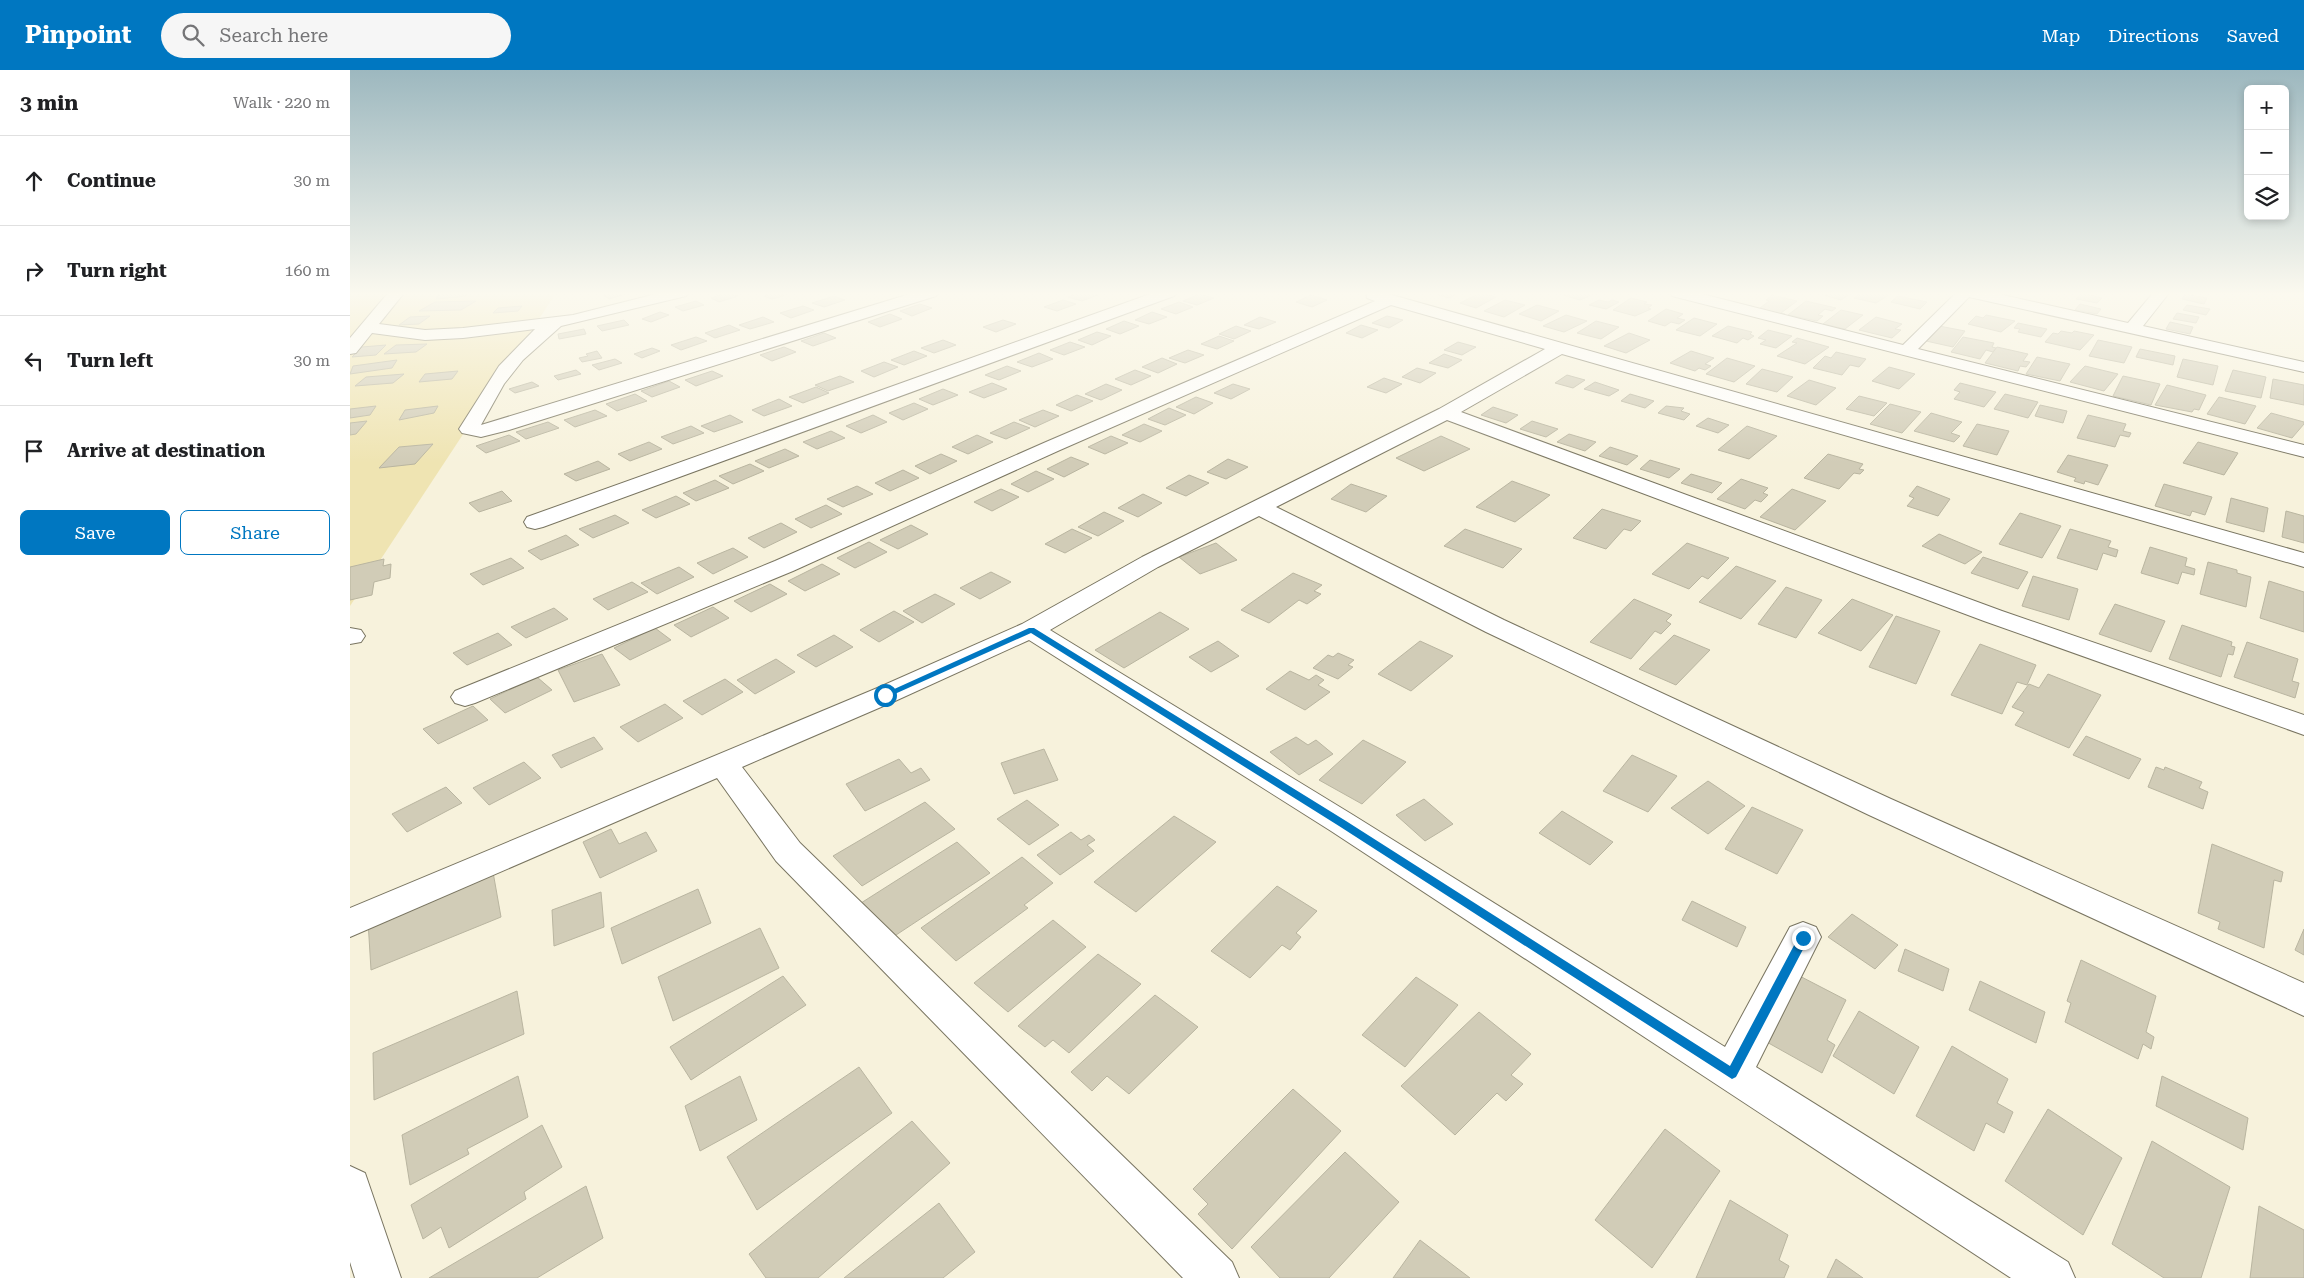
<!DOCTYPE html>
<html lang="en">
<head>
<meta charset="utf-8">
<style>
  body { margin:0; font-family:"Roboto Serif",serif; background:#f6f6f6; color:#202124 }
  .controls { position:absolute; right:15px; top:15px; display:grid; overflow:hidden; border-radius:8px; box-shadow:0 2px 8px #0003 }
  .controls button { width:45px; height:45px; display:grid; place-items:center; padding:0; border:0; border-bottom:1px solid #e0e0e0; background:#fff; color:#202124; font:25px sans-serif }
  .stop { position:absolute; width:15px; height:15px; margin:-11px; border:4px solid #0077c1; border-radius:50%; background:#fff }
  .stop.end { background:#0077c1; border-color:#fff; box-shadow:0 1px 5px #0008 }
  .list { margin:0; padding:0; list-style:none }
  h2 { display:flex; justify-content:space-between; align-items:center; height:65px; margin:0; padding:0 20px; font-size:21px }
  h2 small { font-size:16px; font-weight:400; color:#757577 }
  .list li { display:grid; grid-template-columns:32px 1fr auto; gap:15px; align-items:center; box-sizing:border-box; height:90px; padding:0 20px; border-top:1px solid #e0e0e0 }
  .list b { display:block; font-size:19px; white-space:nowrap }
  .list em { font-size:16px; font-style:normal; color:#757577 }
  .actions { display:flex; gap:10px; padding:15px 20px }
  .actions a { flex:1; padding:11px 0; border:1px solid #0077c1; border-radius:8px; text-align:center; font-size:18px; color:#0077c1 }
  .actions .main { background:#0077c1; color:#fff }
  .icon { flex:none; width:28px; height:28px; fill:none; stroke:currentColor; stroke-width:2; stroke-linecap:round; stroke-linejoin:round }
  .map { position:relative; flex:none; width:1954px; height:1208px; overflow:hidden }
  header { display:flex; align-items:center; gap:30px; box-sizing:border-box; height:70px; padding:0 25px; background:#0077c1; color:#fff }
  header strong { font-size:24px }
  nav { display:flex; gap:28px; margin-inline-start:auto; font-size:18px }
  .search { width:350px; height:45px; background:#f6f6f6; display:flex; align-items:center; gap:12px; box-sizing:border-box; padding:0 18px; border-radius:28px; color:#757577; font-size:19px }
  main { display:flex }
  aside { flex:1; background:#fff }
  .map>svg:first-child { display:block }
  .green { fill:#efe4b2 }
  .building { fill:#d1ccb7; stroke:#b9b5a0 }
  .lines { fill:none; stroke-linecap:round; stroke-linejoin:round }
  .street-casing { stroke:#797561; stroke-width:2 }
  .street { fill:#fff; fill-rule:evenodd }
  .route { fill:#0077c1 }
</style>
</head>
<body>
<header>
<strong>Pinpoint</strong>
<div class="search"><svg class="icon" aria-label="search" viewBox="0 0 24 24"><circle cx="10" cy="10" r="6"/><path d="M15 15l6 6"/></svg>Search here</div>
<nav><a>Map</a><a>Directions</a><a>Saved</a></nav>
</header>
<main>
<aside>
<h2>3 min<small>Walk · 220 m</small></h2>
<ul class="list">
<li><svg class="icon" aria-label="ahead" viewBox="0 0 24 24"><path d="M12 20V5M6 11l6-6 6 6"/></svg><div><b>Continue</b></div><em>30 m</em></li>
<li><svg class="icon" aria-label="right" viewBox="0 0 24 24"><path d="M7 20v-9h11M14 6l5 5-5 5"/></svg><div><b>Turn right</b></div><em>160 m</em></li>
<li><svg class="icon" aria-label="left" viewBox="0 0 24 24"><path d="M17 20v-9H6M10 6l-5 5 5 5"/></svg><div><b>Turn left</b></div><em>30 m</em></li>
<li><svg class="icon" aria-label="arrive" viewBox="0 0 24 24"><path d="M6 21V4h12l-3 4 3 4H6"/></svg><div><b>Arrive at destination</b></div></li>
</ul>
<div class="actions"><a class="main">Save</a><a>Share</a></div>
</aside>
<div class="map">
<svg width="1954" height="1208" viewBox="0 0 1954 1208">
  <rect width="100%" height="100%" fill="#f7f2dc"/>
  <path class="green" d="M0,223H206L0,536Z"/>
  <path class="building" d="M90,223H118L116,226L86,229Z
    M256,223H279L259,229L252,224Z
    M376,223L388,226L369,232L361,228Z
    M421,223H438L439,224L422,229L414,226Z
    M728,223H747L750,224L732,231L718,227Z
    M1083,223H1109L1099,228Z
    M1130,223L1146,227L1126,238L1110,233Z
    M1207,223H1246L1230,230Z
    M1467,223H1501L1491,230Z
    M1510,223H1532L1539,225L1526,233L1504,228Z
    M1731,223H1732L1752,228L1747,233L1726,229Z
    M849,224L864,228L847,235L833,231Z
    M1835,224L1857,228L1854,234L1832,229Z
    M961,225L977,230L962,237L946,232Z
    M1422,225L1447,231L1431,243L1435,244L1430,248L1409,243L1415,239L1410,238L1419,231L1416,230Z
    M484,226L495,230L474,237L462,233Z
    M1548,226L1577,232L1570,239L1541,232Z
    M1281,228L1297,232L1294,234L1302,235L1298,238L1301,239L1285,246L1263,240Z
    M713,230L726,234L707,241L694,237Z
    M1155,230L1175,235L1154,247L1134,241Z
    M1249,230L1258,232L1262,230L1269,232L1256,239L1239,235Z
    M126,231L111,240L69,241L85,232Z
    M346,231L354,235L333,241L325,237Z
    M1456,231L1486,238L1482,241L1475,239L1468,245L1473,246L1467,251L1438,245Z
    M829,232L843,237L826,244L811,239Z
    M570,234L582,238L562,246L550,241Z
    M1730,234L1751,239L1747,244L1725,240Z
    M1187,235L1209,241L1191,251L1169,244Z
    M1837,235L1860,239L1856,245L1833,240Z
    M172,236L168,241L143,243L148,238Z
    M453,236L464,240L441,248L430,243Z
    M1316,239L1333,244L1327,248L1335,250L1329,254L1321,252L1315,256L1298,251Z
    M1491,240L1513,245L1495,259L1473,254Z
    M310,242L319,245L301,252L292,249Z
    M802,242L817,247L799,254L785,250Z
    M1827,243L1849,247L1846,253L1823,249Z
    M540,244L552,249L530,257L518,252Z
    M1216,245L1237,251L1214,262L1193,256Z
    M1636,245L1665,251L1651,262L1618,254L1626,246L1633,248Z
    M80,246L69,254L49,255L60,247Z
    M1037,246L1053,250L1039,258L1022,253Z
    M413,247L424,252L400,259L389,255Z
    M910,247L926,252L909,259L894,255Z
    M1526,247L1552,254L1545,259L1551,260L1542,268L1509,260Z
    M1344,248L1367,254L1350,266L1326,260Z
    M274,250L279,255L252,261L247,256Z
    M653,250L666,254L646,262L633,257Z
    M774,251L789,256L770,264L756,259Z
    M1246,251L1269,257L1251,269L1227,263Z
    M1820,252L1843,257L1840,264L1816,259Z
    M1668,253L1697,259L1691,267L1668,262L1670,259L1664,258Z
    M379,255L390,260L365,268L355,263Z
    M1011,255L1028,260L1012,268L996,263Z
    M886,256L901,261L884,269L869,264Z
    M1378,256L1402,262L1400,264L1404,266L1398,270L1393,268L1387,273L1362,266Z
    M1589,256L1615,261L1603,277L1576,271Z
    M234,259L236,264L209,269L208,264Z
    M1418,260L1442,266L1426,278L1410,274L1416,270L1408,268Z
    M1711,261L1722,263L1724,261L1744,265L1730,280L1695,272L1703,263L1708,264Z
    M747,262L761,266L742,275L728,270Z
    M474,263L486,268L463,276L451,271Z
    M1279,263L1300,270L1276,283L1254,276Z
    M869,266L884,271L867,279L851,274Z
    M346,267L357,271L331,280L321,275Z
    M1613,267L1644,273L1642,277L1646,278L1643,282L1636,280L1630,289L1601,282Z
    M1447,268L1479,277L1455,294L1427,286L1447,273L1442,272Z
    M593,270L606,275L584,283L571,278Z
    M1748,270L1782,277L1774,293L1739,286Z
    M720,272L735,277L714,285L700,280Z
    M1108,272L1126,277L1112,285L1094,280Z
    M77,274L66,282L34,284L46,275Z
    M36,275L26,285L2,287L12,277Z
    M434,277L446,282L422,291L410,285Z
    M1647,277L1678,284L1673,291L1680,292L1676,297L1670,296L1668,301L1635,293Z
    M302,278L310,281L292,288L284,284Z
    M1790,279L1825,286L1823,295L1786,287Z
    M838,280L854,285L835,293L819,288Z
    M247,281L252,288L232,292L229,288L238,286L236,284Z
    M564,281L577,286L554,295L541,290Z
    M1341,281L1364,288L1355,294L1361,296L1355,300L1349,298L1345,301L1320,293Z
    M1486,282L1516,289L1509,297L1500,295L1492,305L1463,298L1475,286L1481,288Z
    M689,283L703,289L682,297L667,292Z
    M1094,284L1112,290L1098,298L1079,293Z
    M1687,287L1720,294L1710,311L1676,304Z
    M812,288L827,294L808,303L792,297Z
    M1377,288L1405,296L1384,312L1356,304Z
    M265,289L272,293L249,300L242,295Z
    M1833,289L1868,296L1863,315L1827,307Z
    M47,290L42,298L0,304L3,296Z
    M534,292L548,297L524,307L511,301Z
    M657,296L671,301L649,310L635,305Z
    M1735,296L1768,304L1754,321L1720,312Z
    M1539,297L1565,304L1549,319L1522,311Z
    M1067,298L1086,303L1070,313L1052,307Z
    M1412,299L1443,307L1427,322L1396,314Z
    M226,300L231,304L208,310L204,306Z
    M785,300L801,306L781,315L765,309Z
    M1883,300L1916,307L1911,328L1875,321Z
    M108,301L102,309L69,312L75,304Z
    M362,301L373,306L346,316L335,310Z
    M54,304L43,313L5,316L16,307Z
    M1217,305L1235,310L1223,318L1205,313Z
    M490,306L504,312L478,321L465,315Z
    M1773,306L1810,314L1801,335L1763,326Z
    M1034,308L1052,314L1036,323L1017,317Z
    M1923,309L1954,315V335L1920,328Z
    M1459,310L1486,318L1466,335L1437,326Z
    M319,311L330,317L302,327L291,321Z
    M182,312L189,316L165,323L159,319Z
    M1245,312L1269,320L1259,326L1234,319Z
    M642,313L657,319L634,328L619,322Z
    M1610,313L1646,322L1634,337L1604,329L1610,322L1604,320Z
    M756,314L772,320L751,330L735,324Z
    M883,314L900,319L881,329L864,323Z
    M1817,315L1856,325L1849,340L1844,339L1842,342L1805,335Z
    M466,317L479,323L453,333L439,327Z
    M593,319L608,325L583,335L569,329Z
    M285,324L297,331L267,341L256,334Z
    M1280,324L1304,331L1295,338L1271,331Z
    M1655,324L1688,332L1678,348L1644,339Z
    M727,325L743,331L721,341L706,335Z
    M1509,326L1537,333L1524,346L1496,339Z
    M846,327L863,333L844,344L826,337Z
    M1869,327L1906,336L1895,354L1857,344Z
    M429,329L442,336L414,346L402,340Z
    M564,333L578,339L553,350L539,343Z
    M1540,334L1571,342L1552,363L1520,354Z
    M1690,335L1717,341L1713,353L1685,346Z
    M26,336L20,345L0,348V339Z
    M88,336L84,343L49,350L55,340Z
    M1316,336L1334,338L1331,341L1340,344L1334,350L1308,343Z
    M1143,337L1168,345L1156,353L1131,345Z
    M819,338L836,345L815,355L798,349Z
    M245,340L257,346L225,357L214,350Z
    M693,340L709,346L685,357L669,350Z
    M1581,343L1612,352L1601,363L1610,366L1604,372L1564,361Z
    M1921,343L1954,352V354L1942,368L1907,358Z
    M380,345L393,352L364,362L351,356Z
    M523,345L537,352L511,363L496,356Z
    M1738,345L1776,354L1773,361L1781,363L1779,367L1770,365L1765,377L1727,368Z
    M1358,348L1379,355L1368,363L1346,356Z
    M17,351L6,364L0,365V353Z
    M1182,351L1208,359L1196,367L1170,359Z
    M198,352L209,358L176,369L166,362Z
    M664,352L680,358L656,369L640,363Z
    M794,354L812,361L790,372L772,365Z
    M1627,354L1659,361L1647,385L1613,376Z
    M341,356L354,363L323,374L311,367Z
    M1397,356L1427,366L1399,389L1368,380Z
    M481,361L495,368L467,379L453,372Z
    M1219,364L1246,372L1235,381L1207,372Z
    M159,365L170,371L136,383L126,376Z
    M627,365L643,372L618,384L602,377Z
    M761,366L778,373L755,384L738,377Z
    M1091,366L1120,379L1074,401L1046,388Z
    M299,372L312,379L280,391L268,384Z
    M1848,372L1888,383L1874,405L1833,393Z
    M83,374L65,394L29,398L49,377Z
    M1260,377L1288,386L1277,395L1249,386Z
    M435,379L449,386L419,398L405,391Z
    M591,384L607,391L580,404L565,396Z
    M1478,384L1513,394L1509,399L1514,400L1510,404L1504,403L1489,419L1454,408Z
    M1718,385L1758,395L1748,415L1735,411L1734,414L1724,411L1726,408L1707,402Z
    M721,387L739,394L714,407L697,399Z
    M878,389L898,397L876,409L857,402Z
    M1300,390L1330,399L1319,408L1290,399Z
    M248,391L260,399L226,411L214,404Z
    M400,394L414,401L383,414L369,406Z
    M553,400L569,408L540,421L525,413Z
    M686,401L704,409L678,422L661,414Z
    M1341,404L1372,413L1362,423L1331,413Z
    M839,405L859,413L836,426L816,418Z
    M1391,409L1418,418L1413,423L1418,425L1411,432L1405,430L1395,439L1367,429Z
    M365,410L379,418L346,431L333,423Z
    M1162,411L1200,425L1165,452L1126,437Z
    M1001,414L1037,426L1016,442L981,429Z
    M1814,414L1862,427L1855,445L1842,441L1840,446L1805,436Z
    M507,416L523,424L493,437L477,429Z
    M1567,416L1600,429L1588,446L1557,436L1564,428L1559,426Z
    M651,419L669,427L642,441L624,432Z
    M1442,419L1476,431L1445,460L1410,447Z
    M152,421L162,431L129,442L119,433Z
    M793,424L812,433L788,447L768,438Z
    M326,426L340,434L306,448L292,440Z
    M1881,428L1918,438L1914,462L1876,452Z
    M476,435L492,444L461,458L445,449Z
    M1252,439L1291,451L1281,461L1274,459L1256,479L1223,468Z
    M1936,441L1954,446V473L1932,467Z
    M754,442L774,451L748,466L728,457Z
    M1670,443L1711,456L1692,488L1649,474Z
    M265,445L279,453L243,468L229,459Z
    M431,453L447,462L414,478L398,468Z
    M561,455L578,464L548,479L530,470Z
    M722,459L742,468L715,483L695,474Z
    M1115,459L1172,479L1153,498L1094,476Z
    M1720,459L1761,471L1758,477L1768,480L1766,487L1753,483L1747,500L1707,488Z
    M1589,464L1632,482L1615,494L1572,476Z
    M216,465L229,475L191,490L178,481Z
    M519,472L537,482L505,498L487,488Z
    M866,473L887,490L850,504L829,487Z
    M1337,473L1379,488L1358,509L1352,506L1339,519L1302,504Z
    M1800,477L1837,488L1835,496L1845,499L1844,505L1832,502L1828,514L1791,503Z
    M383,478L398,487L363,504L347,493Z
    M1633,487L1678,502L1668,519L1621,503Z
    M161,488L174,498L133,515L120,504Z
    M34,489L33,496L41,494L40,508L24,512L22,525L0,530V497Z
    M1858,492L1887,500V503L1901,507L1896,537L1850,524Z
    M472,494L490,504L455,521L438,511Z
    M1386,496L1426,511L1391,549L1349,532Z
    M329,497L344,507L307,524L291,513Z
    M641,502L661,512L630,529L610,518Z
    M943,503L972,515L964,521L971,524L957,534L949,530L919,553L891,540Z
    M1683,506L1728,519L1719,550L1672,536Z
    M1919,511L1954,522V562L1910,548Z
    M282,512L298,522L258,540L243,529Z
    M420,514L437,524L401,542L384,531Z
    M1436,517L1472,530L1446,568L1408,554Z
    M585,524L605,534L572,553L553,541Z
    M1284,529L1322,545L1316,551L1321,554L1311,564L1305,561L1281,589L1240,572Z
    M1502,529L1543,545L1511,581L1468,563Z
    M1765,534L1815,551L1801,582L1749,564Z
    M363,537L379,548L341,567L324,555Z
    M204,538L218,549L176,568L161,557Z
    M544,541L564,552L529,572L510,560Z
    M810,542L839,559L774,598L745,580Z
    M1546,546L1590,561L1566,614L1519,597Z
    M1832,555L1882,572L1881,576L1885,577L1883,585L1878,584L1871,607L1819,589Z
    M305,558L321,570L280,590L264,578Z
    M148,563L162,575L117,595L103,583Z
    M484,565L503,577L466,597L447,585Z
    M1324,565L1360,580L1326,615L1289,599Z
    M868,571L889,586L861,602L839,587Z
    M1070,571L1103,586L1061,621L1028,604Z
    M1897,572L1948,589L1942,611L1949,613L1945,628L1884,607Z
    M1630,574L1686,595L1677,615L1667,612L1652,644L1601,625Z
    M988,583L1004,590L998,595L1003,597L988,609L963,598L978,585L983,587Z
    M252,584L270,615L224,632L208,600Z
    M426,589L445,602L405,624L387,610Z
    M940,601L959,610L966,605L974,610L968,615L980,622L955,640L916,619Z
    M1698,604L1751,625L1719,678L1665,655L1674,642L1662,637L1679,614L1689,618Z
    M187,607L202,620L155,643L140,629Z
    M375,609L393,622L352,645L333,631Z
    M315,634L333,648L288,672L270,657Z
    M123,636L138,650L88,674L73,659Z
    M1736,666L1791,689L1779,709L1723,685Z
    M244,667L253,679L211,698L202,685Z
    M946,667L958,675L966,670L983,684L949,705L920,682Z
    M1013,670L1056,692L1012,734L969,710Z
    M694,679L708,710L664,724L651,693Z
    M1282,685L1327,706L1298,742L1253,721Z
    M549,689L561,703L571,698L580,710L515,741L496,714Z
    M174,692L191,708L139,735L123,718Z
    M1806,697L1814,700L1815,697L1852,712L1849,718L1858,722L1853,739L1798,717Z
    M1358,711L1395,736L1358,764L1321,738Z
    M96,717L112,733L57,762L42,744Z
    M1074,729L1103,754L1075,771L1046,745Z
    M677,730L709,755L679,775L647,749Z
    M575,732L605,759L512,816L483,786Z
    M1402,737L1453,760L1427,804L1375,779Z
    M1212,741L1263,772L1240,795L1189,763Z
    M824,746L866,772L786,842L744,812Z
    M261,759L269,774L296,762L307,781L250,808L233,772Z
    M721,762L731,770L739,765L745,770L737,775L744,781L710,805L687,785Z
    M607,772L640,803L543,867L511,833Z
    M1862,774L1933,802L1931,812L1924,810L1914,878L1868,859L1870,852L1848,843Z
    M672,787L703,813L674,835L678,838L606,891L571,858Z
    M143,802L151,847L21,900L18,851Z
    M927,816L967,841L946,863L951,867L940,880L932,875L900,908L861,881Z
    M348,819L361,853L272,894L261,858Z
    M251,822L254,857L204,876L202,840Z
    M1342,831L1396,857L1387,877L1332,850Z
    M1502,844L1548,875L1525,899L1478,867Z
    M703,850L736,877L658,942L624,913Z
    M410,858L429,898L323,951L308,907Z
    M1954,859V885L1945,880Z
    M1555,879L1599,899L1593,921L1548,901Z
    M748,884L791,914L719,983L703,970L695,977L668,956Z
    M1731,890L1806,926L1796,962L1804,967L1801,979L1793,974L1788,989L1715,952L1721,933L1717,931Z
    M1440,901L1496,930L1477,970L1485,975L1472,1003L1406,966Z
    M433,906L456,935L341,1010L320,977Z
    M1066,907L1108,935L1055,997L1012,965Z
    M1630,911L1695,942L1686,973L1619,940Z
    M167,921L174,964L24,1030L23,983Z
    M805,925L848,957L779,1024L757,1006L742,1021L721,1002Z
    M1509,941L1569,977L1544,1024L1483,986Z
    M1129,942L1181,984L1161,1005L1173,1014L1156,1031L1147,1023L1105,1065L1051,1016Z
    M1602,976L1658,1009L1647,1033L1663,1042L1654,1063L1636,1053L1624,1081L1566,1046Z
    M509,997L542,1043L407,1140L377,1087Z
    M168,1006L178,1047L117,1079L119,1084L60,1115L52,1065Z
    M390,1006L407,1050L350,1081L335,1036Z
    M1812,1006L1898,1048L1893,1080L1806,1036Z
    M943,1019L991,1061L882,1179L848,1144L858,1134L843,1119Z
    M1698,1039L1772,1088L1733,1165L1655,1111Z
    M562,1051L600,1093L468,1208H416L399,1184Z
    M192,1055L212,1097L174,1122L176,1129L99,1178L91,1157L73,1169L61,1135Z
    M1315,1059L1370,1101L1302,1198L1245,1150Z
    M1802,1071L1880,1117L1851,1208H1814L1762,1174Z
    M995,1082L1049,1132L979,1208H930L901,1177Z
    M236,1116L253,1168L187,1208H79Z
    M1380,1130L1438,1165L1429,1190L1439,1196L1434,1208H1346Z
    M589,1133L625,1182L593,1208H494Z
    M1909,1136L1954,1160V1208H1900Z
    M1070,1170L1120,1208H1043Z
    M1486,1189L1513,1208H1477Z"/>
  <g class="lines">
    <defs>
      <path id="street" d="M38,223H54L29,254L75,260L113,258L223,245L310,223H338L336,226L211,256L173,290L154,314L131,355L563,223H588L586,226L159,360L131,367L112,363L109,359L149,296L185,259L113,268L75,270L22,263L6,283L0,284V268Z
        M803,223H826L824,226L193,457L185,459L177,457L174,452L177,447Z
        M1016,223H1035L1954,483V497L1212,284L1111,342L1652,541L1954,645V665L1634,551L1097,350L926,437L1154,550L1541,729L1954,913V946L1519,745L1136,562L909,446L808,497L700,560L1003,745L1375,977L1440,857L1453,852L1466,857L1471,867L1406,997L1718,1192L1725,1208H1661L981,761L679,570L545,631L392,697L450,773L882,1192L889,1208H833L426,791L367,708L0,867V838L525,619L672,554L792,487L1089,339L1195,279L1041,235L710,380L443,501L125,633L115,636L105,633L101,627L105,621L425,491L696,372L1025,231L1017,228Z
        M1320,223H1348L1553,275L1606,223H1644L1778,253L1803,223H1819L1793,256L1954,292V302L1619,227L1568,279L1954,375V387L1322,226Z
        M0,558L11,560L15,566L11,572L0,574Z
        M0,1096L15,1103L51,1208H5L0,1192Z"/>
    </defs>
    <use href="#street" class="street-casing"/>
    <use href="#street" class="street"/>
  </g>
  <linearGradient id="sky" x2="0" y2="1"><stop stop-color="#9db8bf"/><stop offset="0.57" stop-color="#fbf9ef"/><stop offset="1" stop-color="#fbf9ef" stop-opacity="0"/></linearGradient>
  <rect width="1954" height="393" fill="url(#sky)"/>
  <path class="route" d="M679,558H684L996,751L1380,996L1450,864H1457L1459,868L1386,1007L1382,1009L989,756L681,563L538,627L531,625Z"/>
</svg>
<div class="controls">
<button>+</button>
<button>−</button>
<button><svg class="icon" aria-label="layers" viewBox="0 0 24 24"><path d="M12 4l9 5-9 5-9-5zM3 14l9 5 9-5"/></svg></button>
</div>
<div class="stop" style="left:535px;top:625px"></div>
<div class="stop end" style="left:1453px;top:868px"></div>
</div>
</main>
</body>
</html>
